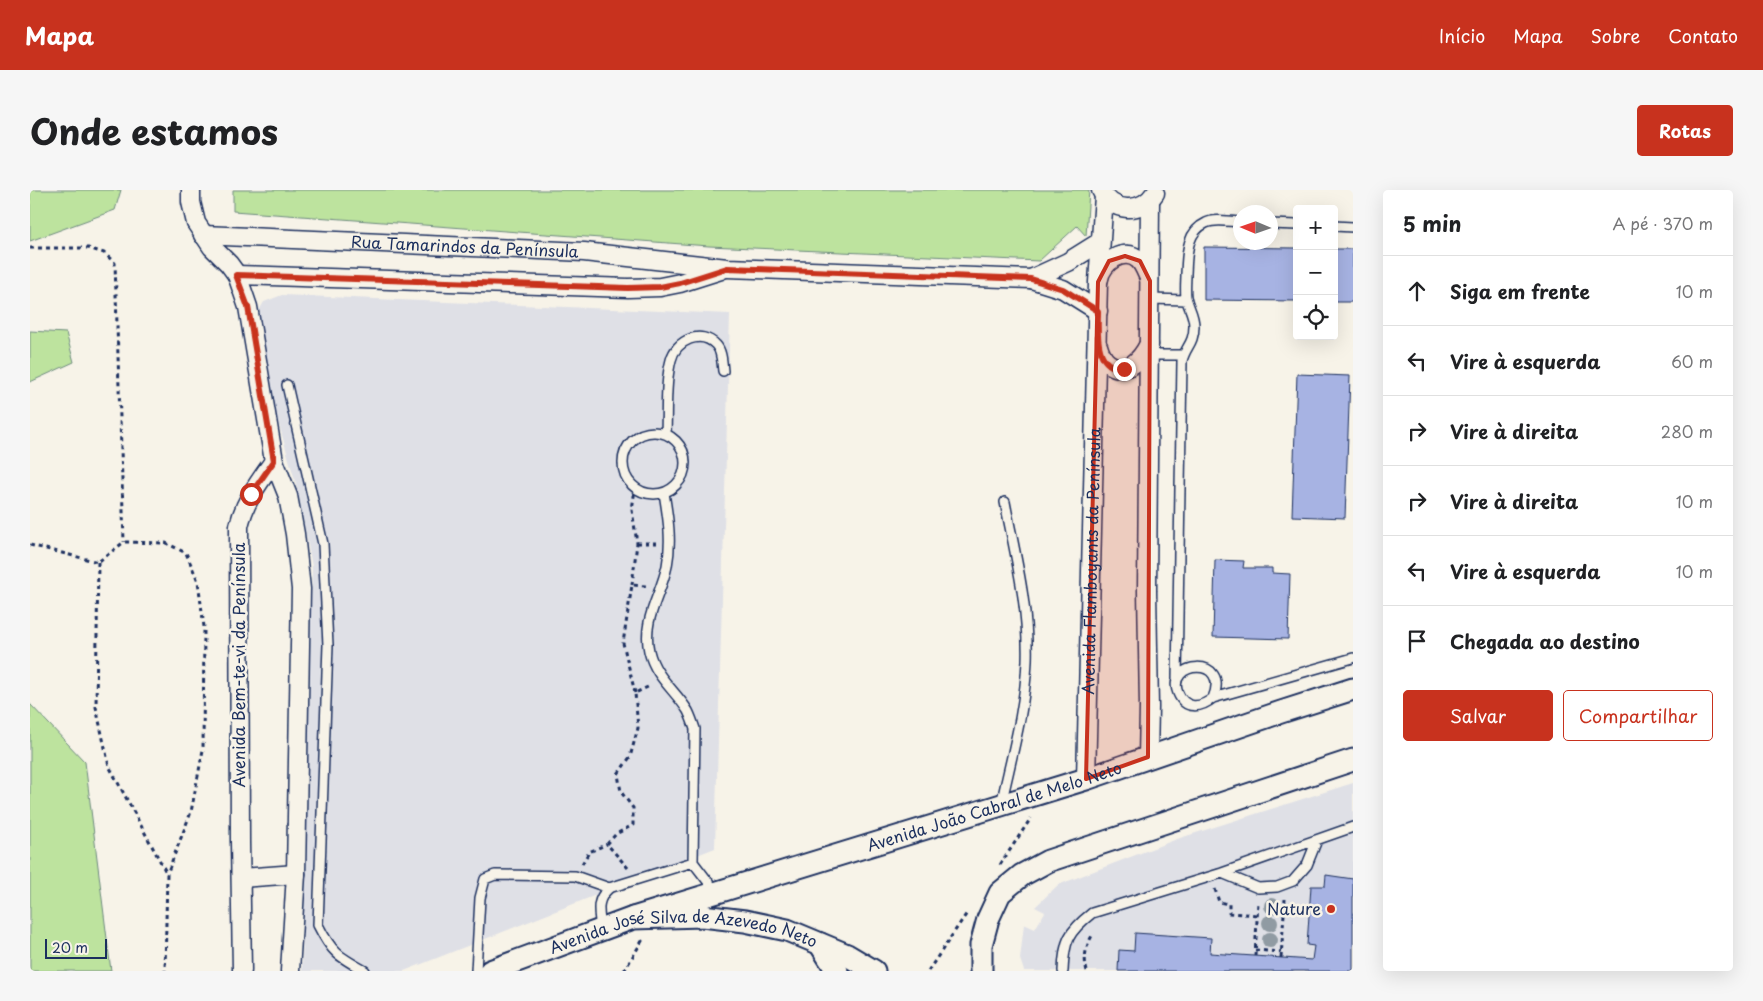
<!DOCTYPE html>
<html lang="pt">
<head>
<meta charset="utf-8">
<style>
  body { margin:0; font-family:"Playpen Sans",sans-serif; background:#f6f6f6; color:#202124 }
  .controls { position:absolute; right:15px; top:15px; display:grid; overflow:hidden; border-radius:5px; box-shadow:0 5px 20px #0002 }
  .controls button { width:45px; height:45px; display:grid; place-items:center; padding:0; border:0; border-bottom:1px solid #e0e0e0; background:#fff; color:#202124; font:25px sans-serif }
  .compass { position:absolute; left:1203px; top:15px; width:45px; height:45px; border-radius:50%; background:#fff; box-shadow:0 5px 20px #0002; rotate:272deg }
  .scale { position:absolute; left:15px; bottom:12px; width:62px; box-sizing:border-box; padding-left:5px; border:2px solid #1b2f5e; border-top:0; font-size:14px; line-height:18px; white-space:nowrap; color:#1b2f5e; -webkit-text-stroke:4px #f7f3e8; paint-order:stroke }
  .stop { position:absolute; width:15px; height:15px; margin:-11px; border:4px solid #c8321e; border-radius:50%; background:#fff }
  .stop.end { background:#c8321e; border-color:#fff; box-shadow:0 1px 5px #0008 }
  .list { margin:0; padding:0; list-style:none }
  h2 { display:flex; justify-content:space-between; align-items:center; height:65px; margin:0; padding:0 20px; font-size:21px }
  h2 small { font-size:16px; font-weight:400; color:#757577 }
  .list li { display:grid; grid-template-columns:32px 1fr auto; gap:15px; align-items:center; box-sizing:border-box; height:70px; padding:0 20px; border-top:1px solid #e0e0e0 }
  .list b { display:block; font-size:19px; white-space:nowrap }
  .list em { font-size:16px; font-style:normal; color:#757577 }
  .actions { display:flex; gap:10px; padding:15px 20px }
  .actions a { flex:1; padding:11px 0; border:1px solid #c8321e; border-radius:5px; text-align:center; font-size:18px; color:#c8321e }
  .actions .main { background:#c8321e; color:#fff }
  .icon { flex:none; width:28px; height:28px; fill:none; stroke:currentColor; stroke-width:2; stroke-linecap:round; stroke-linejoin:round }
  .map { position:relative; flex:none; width:1323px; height:781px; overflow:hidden; border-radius:5px }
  header { display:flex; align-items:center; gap:30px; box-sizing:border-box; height:70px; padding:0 25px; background:#c8321e; color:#fff }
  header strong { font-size:24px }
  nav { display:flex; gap:28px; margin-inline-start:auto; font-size:18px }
  .intro { display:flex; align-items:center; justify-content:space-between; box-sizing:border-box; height:120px; padding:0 30px }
  h1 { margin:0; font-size:35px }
  .button { padding:12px 22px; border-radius:5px; background:#c8321e; color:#fff; font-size:18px; font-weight:700 }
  main { display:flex; gap:30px; padding:0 30px }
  aside { flex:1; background:#fff; border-radius:5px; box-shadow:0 5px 20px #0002 }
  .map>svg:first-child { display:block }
  .built { fill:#dfe0e6 }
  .green { fill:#bde39e; stroke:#6c897e }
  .building { fill:#a7b3e3; stroke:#1b2f5e }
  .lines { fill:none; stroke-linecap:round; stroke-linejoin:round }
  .service-casing { stroke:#1b2f5e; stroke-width:12 }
  .minor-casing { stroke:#1b2f5e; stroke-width:21 }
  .tertiary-casing { stroke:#1b2f5e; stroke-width:25 }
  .path { stroke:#1b2f5e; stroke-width:3; stroke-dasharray:4 4; stroke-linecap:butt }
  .service { stroke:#f7f3e8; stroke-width:9 }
  .minor { stroke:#f7f3e8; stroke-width:18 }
  .tertiary { stroke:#f7f3e8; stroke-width:21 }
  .tree { fill:#909ba3 }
  .route { stroke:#c8321e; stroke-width:6 }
  .marked { fill:#c8321e; fill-opacity:0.2; stroke:#c8321e; stroke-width:4; stroke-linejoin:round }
  .poi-dot { fill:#c8321e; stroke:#f7f3e8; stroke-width:2 }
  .labels { text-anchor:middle; stroke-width:5; stroke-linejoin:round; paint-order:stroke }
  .street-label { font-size:16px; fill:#1b2f5e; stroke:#f7f3e8 }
  .poi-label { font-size:16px; fill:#1b2f5e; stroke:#f7f3e8; text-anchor:end }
</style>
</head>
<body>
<header>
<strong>Mapa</strong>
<nav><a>Início</a><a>Mapa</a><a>Sobre</a><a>Contato</a></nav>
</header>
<div class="intro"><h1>Onde estamos</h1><a class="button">Rotas</a></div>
<main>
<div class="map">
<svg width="1323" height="781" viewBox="0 0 1323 781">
  <rect width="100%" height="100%" fill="#f7f3e8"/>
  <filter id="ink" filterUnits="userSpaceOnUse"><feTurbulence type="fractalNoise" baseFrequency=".02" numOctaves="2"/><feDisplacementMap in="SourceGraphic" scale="10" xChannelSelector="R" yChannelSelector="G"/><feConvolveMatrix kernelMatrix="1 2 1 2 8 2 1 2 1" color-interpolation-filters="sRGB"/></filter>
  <g filter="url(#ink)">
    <path class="built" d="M252,105L700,124L685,658L374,781H272L282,376L266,294L223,144L225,127L234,112Z
      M1323,593V781H994L990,769L994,734L1005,739L1015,722L1005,717L1028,695L1147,649Z"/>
    <path class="green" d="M0,0H91L85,20L0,51Z
      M203,0H1059L1056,46L1047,36L1009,71L679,56L203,21Z
      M0,141L36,143L44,172L0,192Z
      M0,514L55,572L81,781H0Z"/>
    <path class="building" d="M1174,57L1267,58V111L1174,110Z
      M1304,59H1323V112H1304Z
      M1267,184L1320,186L1315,328L1262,326Z
      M1185,370L1214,371L1213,378H1242V383L1260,384L1258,449L1183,447Z
      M1296,685L1323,689V781H1088L1089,760L1104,761L1105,743L1181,748L1180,763L1282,770L1284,756L1277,755L1281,696H1295Z"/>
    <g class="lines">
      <defs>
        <path id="service" d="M1240,34L1267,35
          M1304,36L1323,37
          M1120,109L1157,110
          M1119,165H1153
          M257,195L293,354L298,455L288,735C302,763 308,766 335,781
          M593 273a31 31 0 1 1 62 0a31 31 0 1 1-62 0Z
          M636,244C637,221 635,192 641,170C646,150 671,139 686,155C692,161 692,173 693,181
          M634,303C638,327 642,351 637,376C631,405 612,429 619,461C625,487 645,500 658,521C661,527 663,533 665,539L663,672L686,702
          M1147,490L1152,171C1155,157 1164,154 1164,136C1164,124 1158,117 1156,107C1155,99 1156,91 1156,84C1157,65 1156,42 1176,33C1185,28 1201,32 1210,32
          M1183,508C1201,465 1135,471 1148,503C1155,520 1171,518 1183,508L1323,468
          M971,615C981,568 995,520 997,471C999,418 985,364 975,312
          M1192,683L1228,698L1247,697L1263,691L1277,675L1287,650
          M571,739C569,721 565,711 579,698L663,672
          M446,781L450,708L455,689L465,685L545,686L579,698
          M1033,781C1034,751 1038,742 1062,723L1192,683L1323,637"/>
        <g id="minor">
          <path d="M161,0V12L166,33L182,57L199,74L207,85L218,117L244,271L258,306L265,344L271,399L266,684L260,781"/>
          <path d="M1071,0C1082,23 1111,24 1125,3"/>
          <path id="s1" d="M173,45L554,62L697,78L1001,89"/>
          <path d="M207,85L598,98L630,97L650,93L691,80"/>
          <path d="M1069,89C1071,73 1094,56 1109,70C1114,75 1116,82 1119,88"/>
          <path d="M1068,121L1033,99L1001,89L1038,72L1070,52"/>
          <path d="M1068,156C1070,163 1072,169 1078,173C1096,187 1111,170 1119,154"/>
          <path d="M1118,567L1119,517L1117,401L1120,10"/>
          <path id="s2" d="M1056,589L1068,92L1074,6"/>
          <path d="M211,688L266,684"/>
          <path d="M212,781L210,652L209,336C215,310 229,292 244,271"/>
        </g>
        <g id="tertiary">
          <path id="s3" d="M603,728L1056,589L1251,522L1323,499"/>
          <path d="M790,754L807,781"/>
          <path id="s4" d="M460,781L603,728L672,726L715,731L757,740L817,765L844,781"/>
          <path d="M951,781V755L958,729L970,703L992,685L1018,671L1323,570"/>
        </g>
      </defs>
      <use href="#service" class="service-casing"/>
      <use href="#minor" class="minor-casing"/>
      <use href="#tertiary" class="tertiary-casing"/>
      <path class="path" d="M0,58H58L74,63L85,73L94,352
        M607,353H627
        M0,355L68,372L94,352L136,353L156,363L168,391L174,437L173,560L161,622L137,684
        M68,372L66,517L79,576L137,684L135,781
        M602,395L607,353L602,320L605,299
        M605,503L593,453L602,395L617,396
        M552,674L559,662L577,654
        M970,675L1001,628
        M598,678L577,654L586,644L603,635V618L591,602L588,584L600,567L608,538L605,503L620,496
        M1185,699L1189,712L1199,714V723L1228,725
        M1225,760L1251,762
        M1225,766L1228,712
        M1251,768L1255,709
        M594,781L612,751L611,749
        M898,781L937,723
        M1057,781C1053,767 1056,756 1063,744"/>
      <use href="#service" class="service"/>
      <use href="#minor" class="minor"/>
      <use href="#tertiary" class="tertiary"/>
    </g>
    <g class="tree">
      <circle cx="1242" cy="716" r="8"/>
      <circle cx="1240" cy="733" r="8"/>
      <circle cx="1240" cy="750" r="8"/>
    </g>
  </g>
  <g class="lines" filter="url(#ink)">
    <path class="route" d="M221,304L244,271L218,117L206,85L598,98L630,97L650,93L697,78L1001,89L1033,99L1068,121C1068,142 1063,178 1094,179"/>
  </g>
  <path class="marked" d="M1095,66L1110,71L1120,91L1118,567L1056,589L1068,92L1079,71Z"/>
  <circle class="poi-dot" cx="1301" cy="719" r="5"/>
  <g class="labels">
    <g class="street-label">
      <text dy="6" stroke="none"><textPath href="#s1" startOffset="262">Rua Tamarindos da Península</textPath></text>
      <text dy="6" stroke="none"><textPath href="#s2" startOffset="218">Avenida Flamboyants da Península</textPath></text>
      <text transform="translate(209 475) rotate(-90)" y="6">Avenida Bem-te-vi da Península</text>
      <text dy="6" stroke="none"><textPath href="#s3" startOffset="378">Avenida João Cabral de Melo Neto</textPath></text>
      <text dy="6" stroke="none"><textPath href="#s4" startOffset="202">Avenida José Silva de Azevedo Neto</textPath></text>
    </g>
    <g class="poi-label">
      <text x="1291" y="725">Nature</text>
    </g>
  </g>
</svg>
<div class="controls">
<button>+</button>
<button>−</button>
<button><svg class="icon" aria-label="locate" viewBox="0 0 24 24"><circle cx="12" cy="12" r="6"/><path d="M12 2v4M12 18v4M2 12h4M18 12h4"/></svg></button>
</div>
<svg class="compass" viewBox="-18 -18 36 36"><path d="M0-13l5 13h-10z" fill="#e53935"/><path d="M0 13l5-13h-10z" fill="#757577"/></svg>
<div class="scale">20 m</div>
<div class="stop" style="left:221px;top:304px"></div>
<div class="stop end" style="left:1094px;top:179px"></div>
</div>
<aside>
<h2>5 min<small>A pé · 370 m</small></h2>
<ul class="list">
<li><svg class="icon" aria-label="ahead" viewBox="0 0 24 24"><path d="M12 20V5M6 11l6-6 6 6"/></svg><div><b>Siga em frente</b></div><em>10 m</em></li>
<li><svg class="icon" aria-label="left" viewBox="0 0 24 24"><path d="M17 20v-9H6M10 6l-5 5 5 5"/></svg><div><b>Vire à esquerda</b></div><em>60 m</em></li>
<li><svg class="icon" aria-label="right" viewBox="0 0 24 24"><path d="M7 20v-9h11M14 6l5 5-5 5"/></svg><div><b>Vire à direita</b></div><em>280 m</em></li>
<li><svg class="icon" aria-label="right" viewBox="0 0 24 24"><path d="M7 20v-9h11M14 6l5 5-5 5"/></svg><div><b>Vire à direita</b></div><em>10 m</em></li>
<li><svg class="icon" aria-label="left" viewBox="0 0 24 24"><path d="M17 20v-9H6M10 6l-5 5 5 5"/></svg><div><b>Vire à esquerda</b></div><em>10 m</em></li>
<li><svg class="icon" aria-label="arrive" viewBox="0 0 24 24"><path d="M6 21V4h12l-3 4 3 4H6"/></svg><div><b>Chegada ao destino</b></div></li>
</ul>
<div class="actions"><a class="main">Salvar</a><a>Compartilhar</a></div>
</aside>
</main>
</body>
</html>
